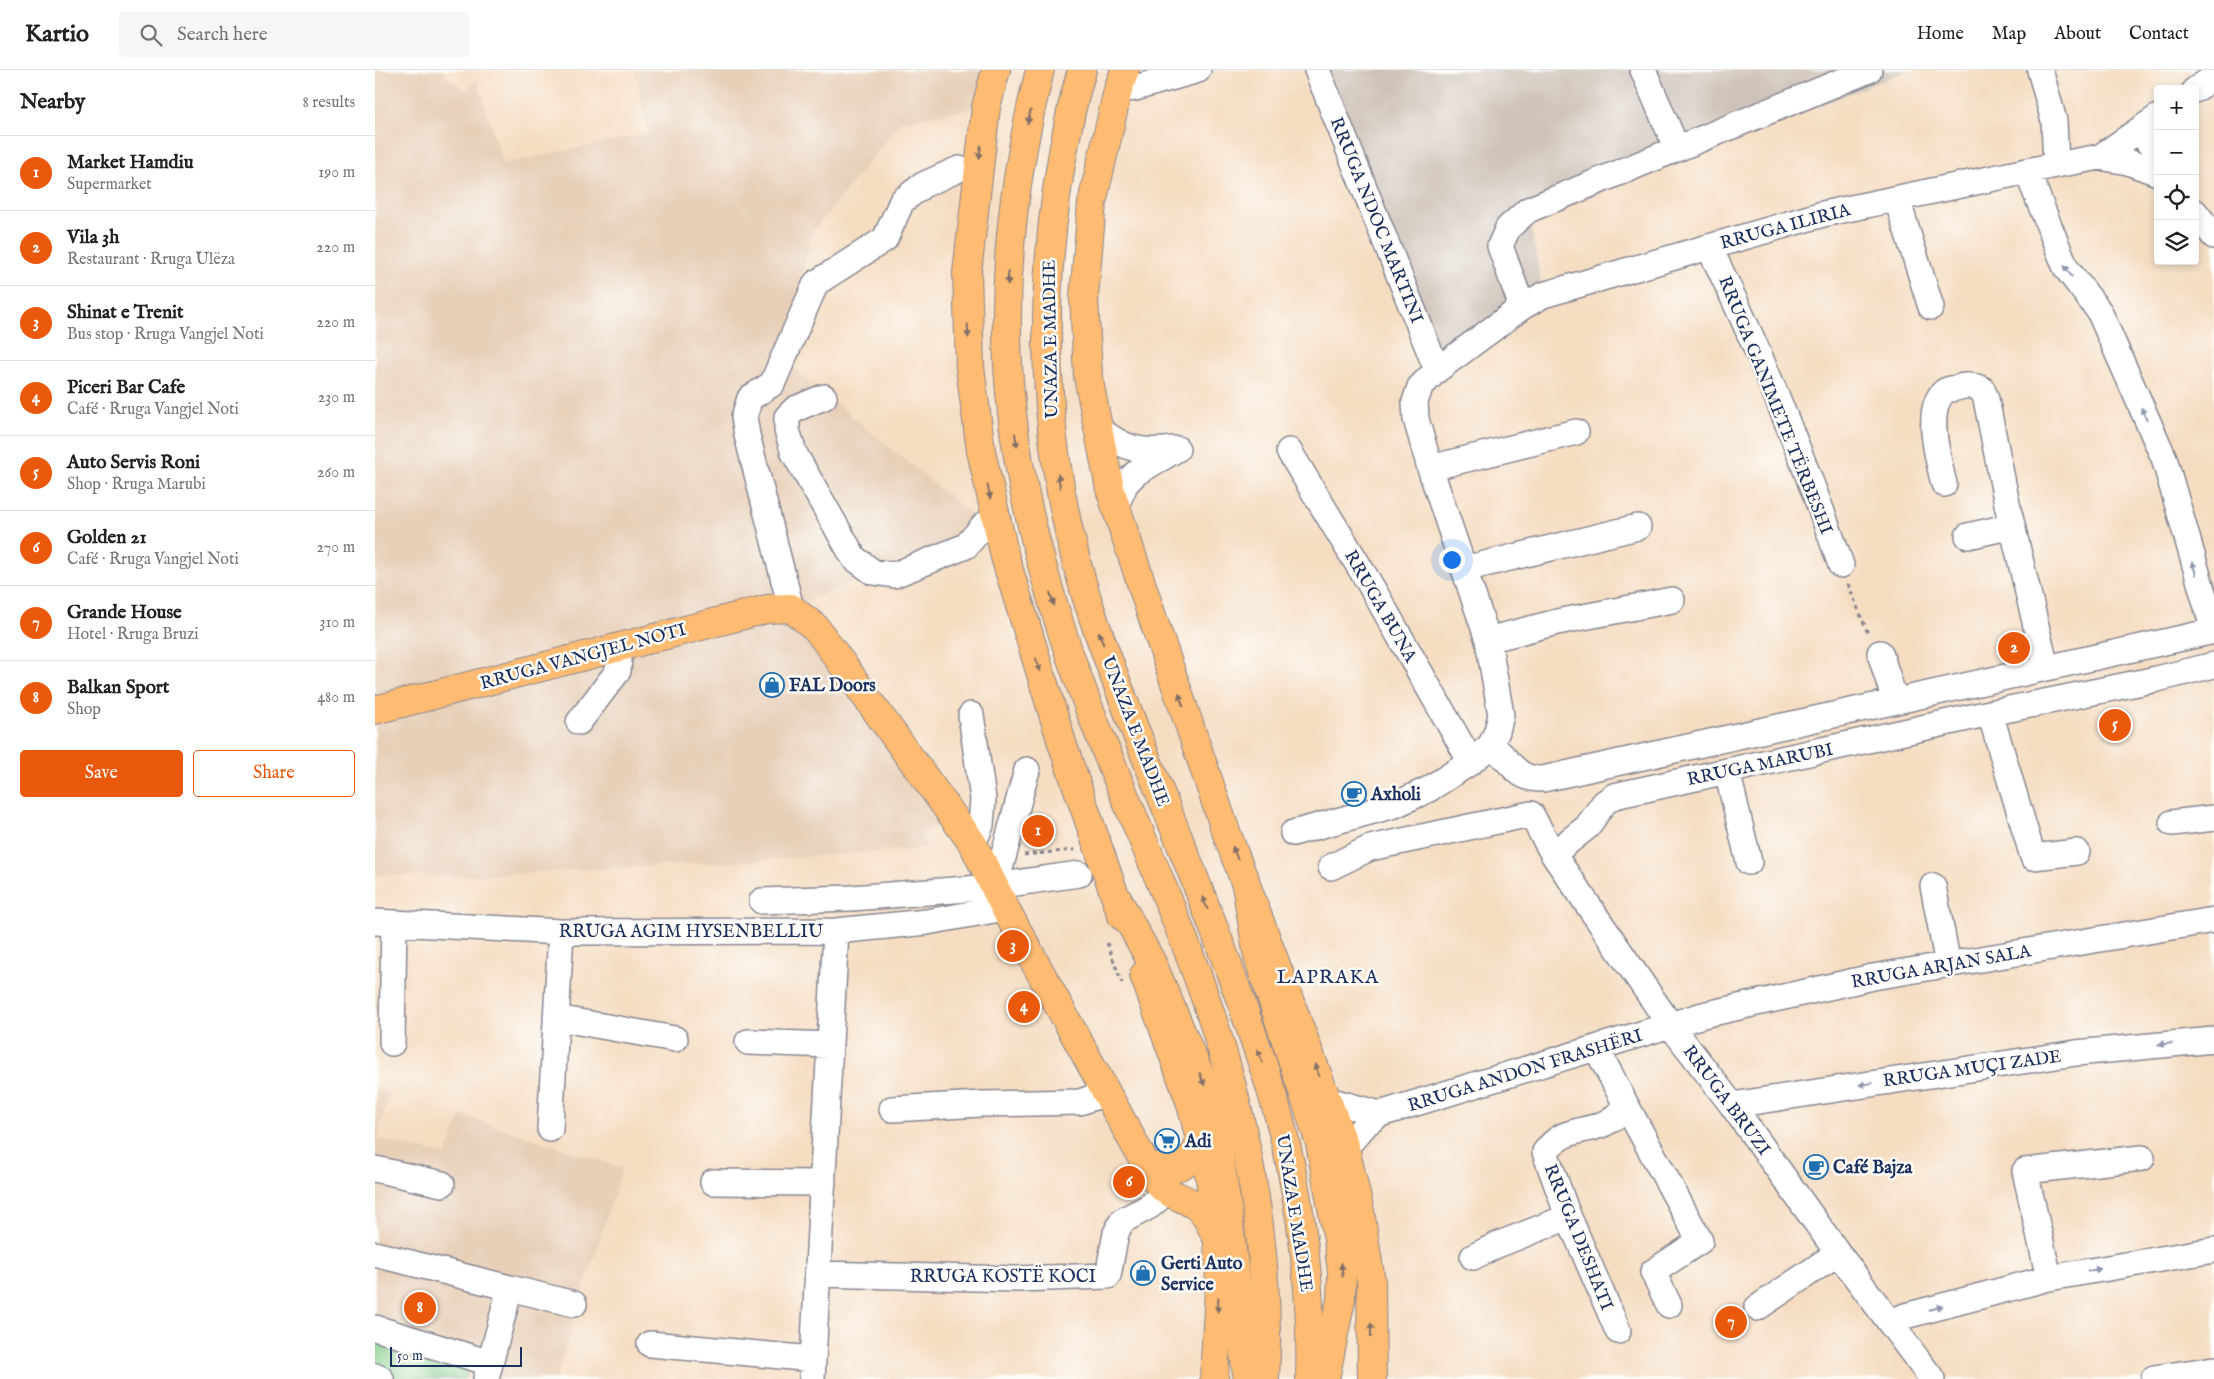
<!DOCTYPE html>
<html lang="en">
<head>
<meta charset="utf-8">
<style>
  body { margin:0; font-family:"IM FELL English",serif; background:#f6f6f6; color:#202124 }
  .controls { position:absolute; right:15px; top:15px; display:grid; overflow:hidden; border-radius:5px; box-shadow:0 2px 8px #0003 }
  .controls button { width:45px; height:45px; display:grid; place-items:center; padding:0; border:0; border-bottom:1px solid #e0e0e0; background:#fff; color:#202124; font:25px sans-serif }
  .scale { position:absolute; left:15px; bottom:12px; width:132px; box-sizing:border-box; padding-left:5px; border:2px solid #1b2f5e; border-top:0; font-size:14px; line-height:18px; white-space:nowrap; color:#1b2f5e; -webkit-text-stroke:4px #fdfcf7; paint-order:stroke }
  .you { position:absolute; left:1076px; top:489px; width:18px; height:18px; margin:-12px; border:4px solid #fff; border-radius:50%; background:#1a73e8; box-shadow:0 0 0 8px #1a73e833 }
  .badge { display:grid; place-items:center; width:32px; height:32px; border-radius:50%; background:#ea580c; color:#fff; font-size:16px; font-weight:700 }
  .pin { position:absolute; translate:-50% -50%; border:2px solid #fff; box-shadow:0 1px 5px #0006 }
  .list { margin:0; padding:0; list-style:none }
  h2 { display:flex; justify-content:space-between; align-items:center; height:65px; margin:0; padding:0 20px; font-size:21px }
  h2 small { font-size:16px; font-weight:400; color:#757577 }
  .list li { display:grid; grid-template-columns:32px 1fr auto; gap:15px; align-items:center; box-sizing:border-box; height:75px; padding:0 20px; border-top:1px solid #e0e0e0 }
  .list b { display:block; font-size:19px; white-space:nowrap }
  .list p { margin:0; font-size:16px; white-space:nowrap; color:#757577 }
  .list em { font-size:16px; font-style:normal; color:#757577 }
  .actions { display:flex; gap:10px; padding:15px 20px }
  .actions a { flex:1; padding:11px 0; border:1px solid #ea580c; border-radius:5px; text-align:center; font-size:18px; color:#ea580c }
  .actions .main { background:#ea580c; color:#fff }
  .icon { flex:none; width:28px; height:28px; fill:none; stroke:currentColor; stroke-width:2; stroke-linecap:round; stroke-linejoin:round }
  .map { position:relative; flex:none; width:1839px; height:1309px; overflow:hidden }
  header { display:flex; align-items:center; gap:30px; box-sizing:border-box; height:70px; padding:0 25px; background:#fff; border-bottom:1px solid #e0e0e0 }
  header strong { font-size:24px }
  nav { display:flex; gap:28px; margin-inline-start:auto; font-size:18px }
  .search { width:350px; height:45px; background:#f6f6f6; display:flex; align-items:center; gap:12px; box-sizing:border-box; padding:0 18px; border-radius:5px; color:#757577; font-size:19px }
  main { display:flex }
  aside { flex:1; background:#fff }
  .map>svg:first-child { display:block }
  .built { fill:#e7cfb8 }
  .industrial { fill:#cec2b9 }
  .green { fill:#7fcb89; stroke:#4d7d74 }
  .lines { fill:none; stroke-linecap:round; stroke-linejoin:round }
  .minor-casing { stroke:#888690; stroke-width:28 }
  .major-casing { stroke:#888690; stroke-width:30 }
  .highway-casing { stroke:#888690; stroke-width:30 }
  .path { stroke:#888690; stroke-width:3; stroke-dasharray:4 4; stroke-linecap:butt }
  .minor { stroke:#fff; stroke-width:25 }
  .major { stroke:#febb71; stroke-width:28 }
  .highway { stroke:#febb71; stroke-width:28 }
  .oneway { fill:#816e67 }
  .oneway2 { fill:#8d97ae }
  .labels { text-anchor:middle; stroke-width:5; stroke-linejoin:round; paint-order:stroke }
  .street-label { font-size:18px; fill:#1b2f5e; stroke:#fdfcf7 }
  .poi-label { font-size:18px; font-weight:bold; fill:#1b2f5e; stroke:#fdfcf7; text-anchor:start }
  .quarter-label { font-size:20px; letter-spacing:1px; fill:#1b2f5e; stroke:#fdfcf7 }
</style>
</head>
<body>
<header>
<strong>Kartio</strong>
<div class="search"><svg class="icon" aria-label="search" viewBox="0 0 24 24"><circle cx="10" cy="10" r="6"/><path d="M15 15l6 6"/></svg>Search here</div>
<nav><a>Home</a><a>Map</a><a>About</a><a>Contact</a></nav>
</header>
<main>
<aside>
<h2>Nearby<small>8 results</small></h2>
<ul class="list">
<li><span class="badge">1</span><div><b>Market Hamdiu</b><p>Supermarket</p></div><em>190 m</em></li>
<li><span class="badge">2</span><div><b>Vila 3h</b><p>Restaurant · Rruga Ulëza</p></div><em>220 m</em></li>
<li><span class="badge">3</span><div><b>Shinat e Trenit</b><p>Bus stop · Rruga Vangjel Noti</p></div><em>220 m</em></li>
<li><span class="badge">4</span><div><b>Piceri Bar Cafe</b><p>Café · Rruga Vangjel Noti</p></div><em>230 m</em></li>
<li><span class="badge">5</span><div><b>Auto Servis Roni</b><p>Shop · Rruga Marubi</p></div><em>260 m</em></li>
<li><span class="badge">6</span><div><b>Golden 21</b><p>Café · Rruga Vangjel Noti</p></div><em>270 m</em></li>
<li><span class="badge">7</span><div><b>Grande House</b><p>Hotel · Rruga Bruzi</p></div><em>310 m</em></li>
<li><span class="badge">8</span><div><b>Balkan Sport</b><p>Shop</p></div><em>480 m</em></li>
</ul>
<div class="actions"><a class="main">Save</a><a>Share</a></div>
</aside>
<div class="map">
<svg width="1839" height="1309" viewBox="0 0 1839 1309">
  <rect width="100%" height="100%" fill="#fdfcf7"/>
  <filter id="ink" filterUnits="userSpaceOnUse"><feTurbulence type="fractalNoise" baseFrequency=".02" numOctaves="2"/><feDisplacementMap in="SourceGraphic" scale="10" xChannelSelector="R" yChannelSelector="G"/><feConvolveMatrix kernelMatrix="1 2 1 2 8 2 1 2 1" color-interpolation-filters="sRGB"/></filter>
  <filter id="wash" filterUnits="userSpaceOnUse"><feTurbulence type="fractalNoise" baseFrequency=".0096" numOctaves="4" result="noise"/><feDisplacementMap in="SourceGraphic" scale="20" xChannelSelector="R" yChannelSelector="G"/><feGaussianBlur stdDeviation="1.12" result="paint"/><feColorMatrix in="noise" values="0 0 0 0 0 0 0 0 0 0 0 0 0 0 0 0 0 1.4 0 .05"/><feComposite in="paint" operator="in"/></filter>
  <g filter="url(#wash)">
    <rect width="100%" height="100%" fill="#f5ddc2"/>
    <path class="built" d="M0,0H68L70,5L89,20L102,10L128,94L273,63L260,0H620L611,37L526,51L437,163L407,289L609,455L416,538L571,750L545,764L552,778L372,791L88,806L0,805Z
      M0,1018L14,1022L3,1069L71,1085L86,1045L247,1098L181,1309H0Z"/>
    <path class="industrial" d="M942,0H1534L1155,151L1168,225L1062,300Z"/>
    <path class="green" d="M0,1266L94,1296L90,1309H23L0,1296Z"/>
  </g>
  <g filter="url(#ink)">
    <g class="lines">
      <defs>
        <path id="minor" d="M942,0L1062,300
          M1268,0L1302,79
          M1665,0L1679,51L1681,95
          M743,20L760,18L823,0
          M1820,20L1839,7
          M1764,60L1783,85
          M1725,87L1783,47
          M1652,101L1691,198L1724,241L1789,388L1839,561
          M1522,129L1556,237
          M1820,142L1839,166
          M1334,177C1385,280 1428,387 1466,495
          M1147,237L1125,176L1133,158L1153,140L1494,0
          M449,327L420,339L412,347V360L419,383L479,488L498,502L519,505L591,476L609,455
          M724,359C748,378 766,384 797,379
          M914,381L996,516L1096,692
          M1055,398L1201,362
          M1569,414C1564,392 1548,338 1570,321C1572,319 1577,319 1581,318C1589,315 1599,315 1607,319L1611,329L1632,434L1671,598
          M741,435L751,413L761,403L802,379
          M1593,466L1637,456
          M1089,499L1263,457
          M416,538L372,365L369,347L375,328L397,314L441,213L510,169L527,131L548,115L584,99
          M1113,570L1182,552L1297,530
          M1505,583L1520,631
          M1615,643L1658,787L1702,782
          M596,645L608,729L606,755L598,774
          M204,652L243,601L245,576
          M1116,675C1136,690 1140,710 1168,709L1839,561
          M1352,701L1374,792
          M1797,753L1839,748
          M918,763L1020,735L1054,719L1096,692L1116,675L1122,661L1126,645L1113,570L1055,398L1041,349L1040,332L1045,317L1062,300L1147,237L1168,225L1448,144L1681,95L1725,87L1753,92L1783,103
          M1178,784L1212,757L1229,733L1239,726L1615,643L1782,609L1839,595
          M956,797L995,778L1156,744L1178,784L1296,956L1357,1035L1463,1183L1557,1309
          M1558,816L1573,895
          M620,817L652,700
          M387,831L476,828L605,818L704,804
          M0,852L186,862L461,861L552,852L630,838
          M181,948L300,969
          M373,972L455,975
          M17,973L19,853
          M1222,979L1251,1035C1247,1039 1244,1044 1240,1047C1216,1066 1191,1053 1170,1082L1192,1143L1243,1261
          M953,1030L1005,1044
          M1251,1035L1325,1171L1278,1202L1294,1235
          M1357,1035L1701,983L1839,970
          M517,1039L606,1034L705,1032L731,1023
          M175,1059L186,862
          M970,1078L992,1053L1005,1044L1328,945L1498,907L1839,850
          M0,1099L67,1114
          M338,1112L448,1113
          M0,1184L135,1218L111,1309
          M1098,1187L1122,1175L1183,1151L1192,1143
          M443,1204L641,1209L733,1206L741,1163L747,1151L775,1136L791,1122
          M1674,1208L1650,1101L1767,1088
          M135,1218L199,1234
          M1382,1238L1463,1183
          M1515,1253L1530,1246L1674,1208L1839,1180
          M0,1258L115,1293
          M275,1274L438,1289
          M0,1306L6,1309
          M1779,1308L1839,1299
          M437,1309L461,861"/>
        <path id="major" d="M621,0L611,37L592,203L595,297L606,381L630,487L688,676L747,846
          M750,0L743,20L717,133L709,227L713,306L735,419L780,555L850,759L970,1078L985,1141L996,1212L997,1309
          M0,640L392,539L416,538L441,558L598,774L630,838L776,1104C793,1129 801,1122 821,1136C831,1143 836,1155 841,1166
          M769,905L815,1031L834,1102L842,1160L845,1202L839,1309
          M771,1094C794,1107 824,1094 825,1066"/>
        <path id="highway" d="M665,0C637,111 624,229 637,343C645,418 664,491 687,562C730,695 796,821 839,954C875,1068 896,1190 890,1309
          M707,0C695,39 688,79 682,120C661,266 672,416 721,556C766,684 823,808 868,937C886,988 904,1039 915,1093C930,1163 937,1237 935,1309
          M870,809L883,887L945,1073L963,1170L967,1202L966,1229L950,1309
          M739,823L777,893L831,1019L842,1071L853,1143L870,1292L873,1309"/>
      </defs>
      <use href="#minor" class="minor-casing"/>
      <use href="#major" class="major-casing"/>
      <use href="#highway" class="highway-casing"/>
      <path class="path" d="M1473,514L1494,566
        M649,785L699,780L698,777
        M732,873L747,913"/>
      <use href="#minor" class="minor"/>
      <use href="#major" class="major"/>
      <use href="#highway" class="highway"/>
    </g>
    <defs><path id="oneway-solid" d="M-6-.8H1V-3.2L6.5 0L1 3.2V.8H-6Z" transform="scale(1.25)"/></defs>
    <g class="oneway">
      <use href="#oneway-solid" transform="translate(654 47) rotate(103)"/>
      <use href="#oneway-solid" transform="translate(605 82) rotate(97)"/>
      <use href="#oneway-solid" transform="translate(633 208) rotate(93)"/>
      <use href="#oneway-solid" transform="translate(593 261) rotate(88)"/>
      <use href="#oneway-solid" transform="translate(641 370) rotate(82)"/>
      <use href="#oneway-solid" transform="translate(684 411) rotate(-100)"/>
      <use href="#oneway-solid" transform="translate(614 422) rotate(78)"/>
      <use href="#oneway-solid" transform="translate(677 529) rotate(74)"/>
      <use href="#oneway-solid" transform="translate(726 568) rotate(-110)"/>
      <use href="#oneway-solid" transform="translate(663 595) rotate(73)"/>
      <use href="#oneway-solid" transform="translate(806 630) rotate(-109)"/>
      <use href="#oneway-solid" transform="translate(860 783) rotate(-112)"/>
      <use href="#oneway-solid" transform="translate(830 833) rotate(-111)"/>
      <use href="#oneway-solid" transform="translate(885 986) rotate(-109)"/>
      <use href="#oneway-solid" transform="translate(942 1000) rotate(-110)"/>
      <use href="#oneway-solid" transform="translate(827 1009) rotate(69)"/>
      <use href="#oneway-solid" transform="translate(967 1200) rotate(-95)"/>
      <use href="#oneway-solid" transform="translate(843 1235) rotate(93)"/>
      <use href="#oneway-solid" transform="translate(996 1260) rotate(-90)"/>
    </g>
    <g class="oneway2">
      <use href="#oneway-solid" transform="translate(1693 201) rotate(-123)"/>
      <use href="#oneway-solid" transform="translate(1769 344) rotate(-113)"/>
      <use href="#oneway-solid" transform="translate(1819 498) rotate(-106)"/>
      <use href="#oneway-solid" transform="translate(1790 974) rotate(175)"/>
      <use href="#oneway-solid" transform="translate(1491 1014) rotate(172)"/>
      <use href="#oneway-solid" transform="translate(1719 1200) rotate(-10)"/>
      <use href="#oneway-solid" transform="translate(1561 1238) rotate(-15)"/>
    </g>
  </g>
  <defs>
    <symbol id="shop-ring" viewBox="-11 -11 22 22"><circle r="9.5" fill="#fdfcf7" stroke="#1f6fb2" stroke-width="1.5"/><path d="M-5-2.5h2.3a2.7 3.5 0 0 1 5.4 0H5L5.5 6h-11ZM-1.5-2.5h3a1.5 2.3 0 0 0-3 0Z" fill="#1f6fb2"/></symbol>
    <symbol id="cafe-ring" viewBox="-11 -11 22 22"><circle r="9.5" fill="#fdfcf7" stroke="#1f6fb2" stroke-width="1.5"/><path d="M-5.5-4.5H6V0H3Q3 3.5 0 3.5H-2.5Q-5.5 3.5-5.5 0ZM3-3.2v2h1.7v-2ZM-6 4.5H4V6H-6Z" fill="#1f6fb2"/></symbol>
    <symbol id="supermarket-ring" viewBox="-11 -11 22 22"><circle r="9.5" fill="#fdfcf7" stroke="#1f6fb2" stroke-width="1.5"/><path d="M-6-5.5h2.5l.6 2H6L4.5 2H-2.5L-4.4-4H-6ZM-1.5 3.2a1.3 1.3 0 1 0 .1 0ZM3 3.2a1.3 1.3 0 1 0 .1 0Z" fill="#1f6fb2"/></symbol>
  </defs>
  <g fill-rule="evenodd">
    <use href="#shop-ring" x="383" y="601" width="28" height="28"/>
    <use href="#cafe-ring" x="965" y="710" width="28" height="28"/>
    <use href="#supermarket-ring" x="778" y="1057" width="28" height="28"/>
    <use href="#cafe-ring" x="1427" y="1083" width="28" height="28"/>
    <use href="#shop-ring" x="754" y="1189" width="28" height="28"/>
  </g>
  <g class="labels">
    <g class="street-label">
      <text transform="translate(1002 150) rotate(68)" y="6">RRUGA NDOC MARTINI</text>
      <text transform="translate(1410 156) rotate(-15)" y="6">RRUGA ILIRIA</text>
      <text transform="translate(675 269) rotate(-91)" y="6">UNAZA E MADHE</text>
      <text transform="translate(1401 335) rotate(68)" y="6">RRUGA GANIMETE TËRBESHI</text>
      <text transform="translate(1006 536) rotate(60)" y="6">RRUGA BUNA</text>
      <text transform="translate(208 586) rotate(-15)" y="6">RRUGA VANGJEL NOTI</text>
      <text transform="translate(761 661) rotate(69)" y="6">UNAZA E MADHE</text>
      <text transform="translate(1385 694) rotate(-12)" y="6">RRUGA MARUBI</text>
      <text x="316" y="867">RRUGA AGIM HYSENBELLIU</text>
      <text transform="translate(1566 896) rotate(-10)" y="6">RRUGA ARJAN SALA</text>
      <text transform="translate(1597 998) rotate(-8)" y="6">RRUGA MUÇI ZADE</text>
      <text transform="translate(1150 1000) rotate(-17)" y="6">RRUGA ANDON FRASHËRI</text>
      <text transform="translate(1352 1030) rotate(53)" y="6">RRUGA BRUZI</text>
      <text transform="translate(920 1143) rotate(81)" y="6">UNAZA E MADHE</text>
      <text transform="translate(1204 1167) rotate(68)" y="6">RRUGA DESHATI</text>
      <text x="628" y="1212">RRUGA KOSTË KOCI</text>
    </g>
    <g class="poi-label">
      <text x="414" y="621">FAL Doors</text>
      <text x="996" y="730">Axholi</text>
      <text x="810" y="1077">Adi</text>
      <text x="1458" y="1103">Café Bajza</text>
      <text x="786" y="1199">Gerti Auto<tspan x="786" dy="21">Service</tspan></text>
    </g>
    <g class="quarter-label">
      <text x="953" y="913">LAPRAKA</text>
    </g>
  </g>
</svg>
<div class="controls">
<button>+</button>
<button>−</button>
<button><svg class="icon" aria-label="locate" viewBox="0 0 24 24"><circle cx="12" cy="12" r="6"/><path d="M12 2v4M12 18v4M2 12h4M18 12h4"/></svg></button>
<button><svg class="icon" aria-label="layers" viewBox="0 0 24 24"><path d="M12 4l9 5-9 5-9-5zM3 14l9 5 9-5"/></svg></button>
</div>
<div class="scale">50 m</div>
<div class="you"></div>
<div class="pin badge" style="left:663px;top:761px">1</div>
<div class="pin badge" style="left:1639px;top:578px">2</div>
<div class="pin badge" style="left:638px;top:876px">3</div>
<div class="pin badge" style="left:649px;top:937px">4</div>
<div class="pin badge" style="left:1740px;top:655px">5</div>
<div class="pin badge" style="left:754px;top:1112px">6</div>
<div class="pin badge" style="left:1356px;top:1252px">7</div>
<div class="pin badge" style="left:45px;top:1238px">8</div>
</div>
</main>
</body>
</html>
